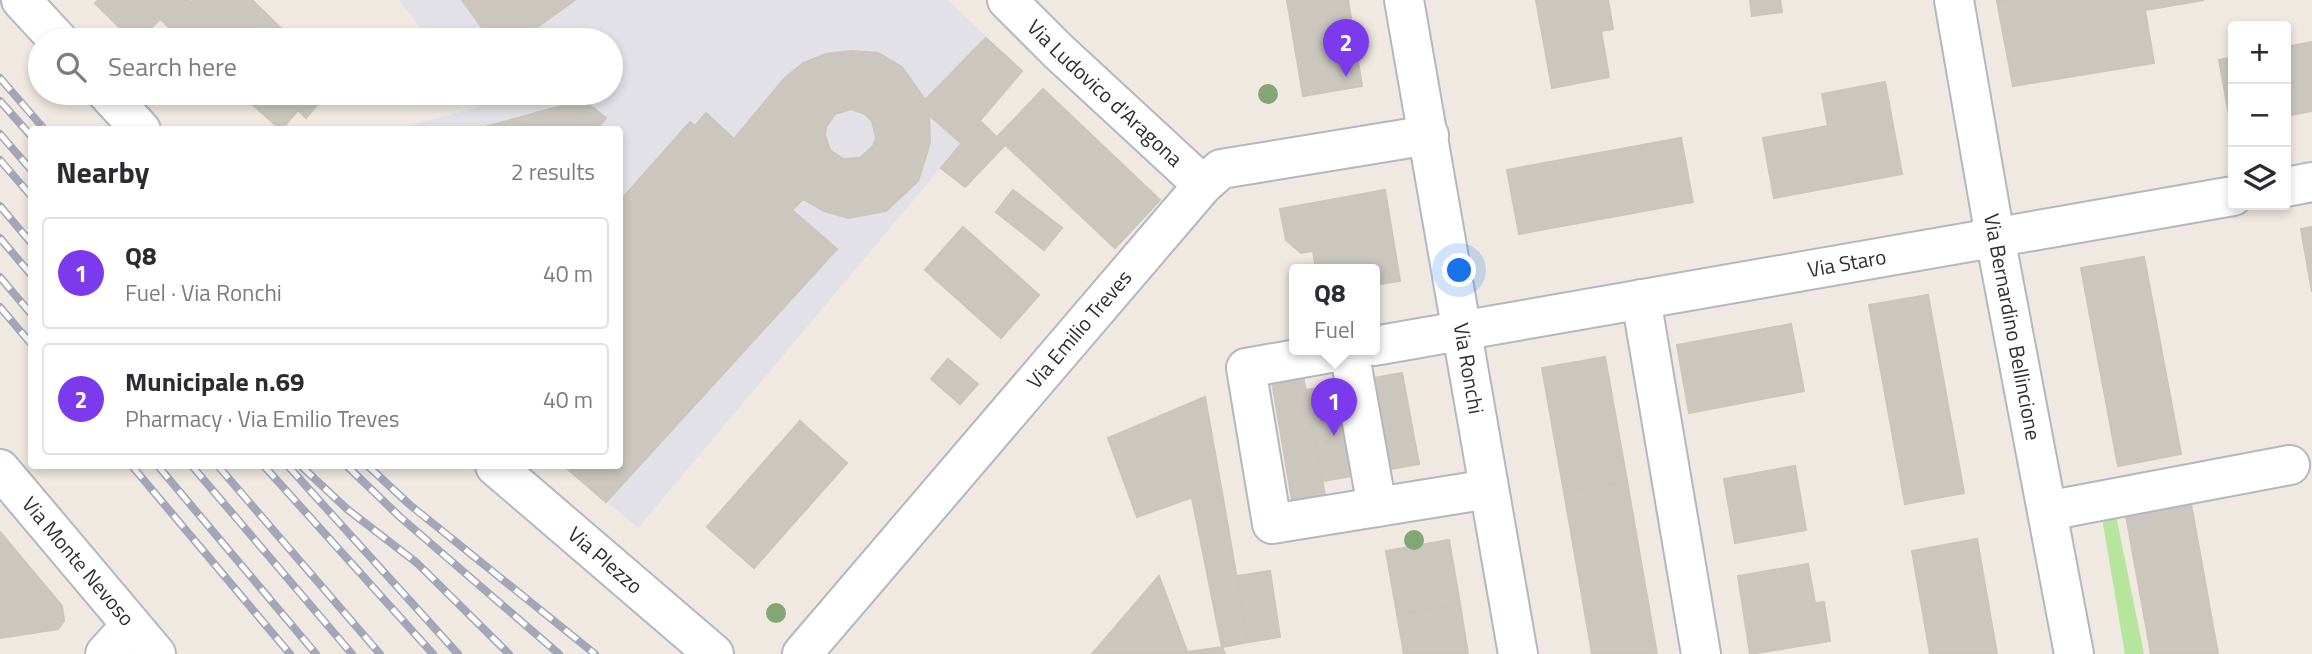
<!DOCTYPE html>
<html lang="en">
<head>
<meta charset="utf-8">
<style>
  body { margin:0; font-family:"Titillium Web",sans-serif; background:#f2f2f3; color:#2b2b33 }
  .controls { position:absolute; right:21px; top:21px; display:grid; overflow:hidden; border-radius:7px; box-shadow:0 4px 10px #0003 }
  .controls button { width:63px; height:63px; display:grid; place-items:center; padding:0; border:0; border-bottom:2px solid #e1e1e2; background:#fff; color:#2b2b33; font:35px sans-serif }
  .you { position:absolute; left:1460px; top:271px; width:24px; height:24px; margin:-18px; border:5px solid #fff; border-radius:50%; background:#1a73e8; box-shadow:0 0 0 10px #1a73e833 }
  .badge { display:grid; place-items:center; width:46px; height:46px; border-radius:50%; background:#7c3aed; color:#fff; font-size:23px; font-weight:700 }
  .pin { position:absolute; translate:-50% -58px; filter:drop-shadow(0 2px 4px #0008) }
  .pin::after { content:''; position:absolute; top:37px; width:24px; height:21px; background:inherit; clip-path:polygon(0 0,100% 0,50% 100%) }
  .popup { position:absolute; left:1289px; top:264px; width:91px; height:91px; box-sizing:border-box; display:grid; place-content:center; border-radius:7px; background:#fff; filter:drop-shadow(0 2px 5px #0005); font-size:23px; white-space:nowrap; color:#7c7c81 }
  .popup b { font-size:26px; color:#2b2b33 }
  .popup::after { content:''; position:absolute; left:50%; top:100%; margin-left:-14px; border:14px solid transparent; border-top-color:#fff }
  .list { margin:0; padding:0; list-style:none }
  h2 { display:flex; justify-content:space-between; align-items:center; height:91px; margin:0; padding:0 28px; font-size:30px }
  h2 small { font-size:23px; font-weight:400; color:#7c7c81 }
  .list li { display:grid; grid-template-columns:46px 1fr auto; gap:21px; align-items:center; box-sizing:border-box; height:112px; margin:0 14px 14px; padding:0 14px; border:2px solid #e1e1e2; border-radius:7px }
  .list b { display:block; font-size:26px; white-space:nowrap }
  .list p { margin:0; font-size:23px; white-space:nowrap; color:#7c7c81 }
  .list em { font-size:23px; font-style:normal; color:#7c7c81 }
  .icon { flex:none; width:38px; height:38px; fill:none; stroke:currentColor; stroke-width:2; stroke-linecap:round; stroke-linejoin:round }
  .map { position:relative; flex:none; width:2312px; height:654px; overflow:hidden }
  .search { position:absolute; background:#fff; box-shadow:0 4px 10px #0003; left:28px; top:28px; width:595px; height:77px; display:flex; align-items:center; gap:18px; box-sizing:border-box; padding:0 24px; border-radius:38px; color:#7c7c81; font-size:26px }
  .panel { position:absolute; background:#fff; box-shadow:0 4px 10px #0003; left:28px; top:126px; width:595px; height:343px; border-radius:7px }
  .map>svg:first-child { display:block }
  .industrial { fill:#e3e1e8 }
  .green { fill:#b6e59e }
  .building { fill:#cbc7bf; stroke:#cbc5ba; stroke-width:2; fill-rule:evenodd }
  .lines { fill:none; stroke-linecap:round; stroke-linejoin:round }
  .minor-casing { stroke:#b4b7c1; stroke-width:42 }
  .minor { stroke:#fff; stroke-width:38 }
  .rail-casing { stroke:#a3a6b8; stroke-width:8 }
  .rail { stroke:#fff; stroke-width:5; stroke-dasharray:16; stroke-linecap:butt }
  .tree { fill:#84a574 }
  .labels { text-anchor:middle; stroke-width:6; stroke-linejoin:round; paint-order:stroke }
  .street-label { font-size:21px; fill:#2e2e2e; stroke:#fff }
</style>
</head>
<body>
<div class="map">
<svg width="2312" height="654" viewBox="0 0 2312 654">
  <rect width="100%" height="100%" fill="#efe9e1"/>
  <path class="industrial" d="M399,0H948L1022,71L638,528L564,466H620V130H392L479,107L469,93H611V40H430Z"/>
  <path class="green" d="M2116,515L2144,654H2125L2102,518Z"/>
  <path class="building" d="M99,0H189L192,2L194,0H252L293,40H183L160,19L139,40H132L95,3Z
    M462,0H575L519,40H491Z
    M1287,0H1348L1362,86L1303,96Z
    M1536,0H1608L1613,29L1601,31L1609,77L1552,88Z
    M1750,0H1780L1782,12L1752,16Z
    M2204,0L2145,10L2154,63L2013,86L1997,1Z
    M986,38L1022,71L961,143L929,115L930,143L918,181L886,211L848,218L824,211L803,199L792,210L837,249L606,502L564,466H620V201L690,122L695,126L706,113L734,139L784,79L803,63L826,54L852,51L878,53L902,67L925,100ZM851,109L865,114L872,121L876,138L873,146L860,158L843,159L830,150L825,135L826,127L835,114Z
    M2312,42V111L2286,116V47Z
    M2233,57V126H2231L2219,60Z
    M1885,82L1902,174L1774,198L1763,138L1828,126L1822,94Z
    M1043,89L1160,200L1115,248L997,137Z
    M240,93H327L306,118L298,110L281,130Z
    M583,100L606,118L596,130H474Z
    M980,121L1005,145L965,187L941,168Z
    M1681,138L1693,202L1519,234L1507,170Z
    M1013,190L1062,228L1044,250L996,212Z
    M1385,190L1400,281L1374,285V270H1316L1313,251L1301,253L1286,240L1280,209Z
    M963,227L1039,295L1001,338L925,270Z
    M2312,227V292L2301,229Z
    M2144,257L2181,454L2118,466L2081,268Z
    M1928,295L1964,493L1905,504L1869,305Z
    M1791,324L1804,391L1689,413L1677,345Z
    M1605,357L1627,481L1564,492L1542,368Z
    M948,359L978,384L960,404L931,379Z
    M1302,370L1325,495L1292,500L1271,376Z
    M1402,373L1419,464L1323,481L1306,390Z
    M1205,397L1221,487L1137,517L1108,438Z
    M800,421L847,463L754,568L707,527Z
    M1795,466L1806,530L1735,543L1724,479Z
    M1627,481L1657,654H1592L1564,492Z
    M1221,487L1248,642L1222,647L1192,498Z
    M2190,498L2218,654H2151L2125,510Z
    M0,532L62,606L64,621L58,629L0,638Z
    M1977,539L1997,654H1930L1912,551Z
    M1449,540L1460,604L1397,614L1386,551Z
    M1808,564L1815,603L1824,602L1830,641L1750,654L1738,576Z
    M1270,571L1280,637L1248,642L1237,576Z
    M1159,576L1188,654H1092Z
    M1460,604L1468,654H1404L1397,614Z
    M1222,647L1225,654H1188L1187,652Z"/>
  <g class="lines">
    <defs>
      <g id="minor">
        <path d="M21,0L58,40"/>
        <path id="s1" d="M1007,0L1058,51L1203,185"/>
        <path id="s2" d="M1404,0L1518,654"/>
        <path id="s3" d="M1954,0L1995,237L2074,654"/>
        <path d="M107,93L141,130"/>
        <path d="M2286,187L2312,182"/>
        <path d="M1641,299L1701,654"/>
        <path id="s4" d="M1374,346L2233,196"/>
        <path d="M1347,350L1246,368L1272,524L1377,507"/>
        <path d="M1349,350L1377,507L1489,489"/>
        <path id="s5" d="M495,466L714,654"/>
        <path id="s6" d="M0,469L156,654"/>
        <path d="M2047,511L2290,465"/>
        <path d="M105,654L131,625"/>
        <path id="s7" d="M802,654L1203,185L1221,169L1429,135"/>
      </g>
    </defs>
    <use href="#minor" class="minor-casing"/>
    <use href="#minor" class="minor"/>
    <defs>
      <path id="rail" d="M0,78L45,130
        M0,101L32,137
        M0,134L32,171
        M0,160L32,197
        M0,206L32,244
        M0,238L32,276
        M0,277L32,315
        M0,307L32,345
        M132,466L290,654
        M158,466L316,654
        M192,466L352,654
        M218,466L380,654
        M264,466L433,654
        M288,466L458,654
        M301,466L347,509L417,563L509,654
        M347,466L400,517L559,654
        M368,466L410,505L595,654"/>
    </defs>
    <use href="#rail" class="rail-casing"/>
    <use href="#rail" class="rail"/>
  </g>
  <g class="tree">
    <circle cx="1268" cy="94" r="10"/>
    <circle cx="1414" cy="540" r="10"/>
    <circle cx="776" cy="613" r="10"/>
  </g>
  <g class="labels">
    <g class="street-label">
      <text dy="7" stroke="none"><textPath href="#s1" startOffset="135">Via Ludovico d'Aragona</textPath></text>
      <text dy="7" stroke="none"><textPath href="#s4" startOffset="480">Via Staro</textPath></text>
      <text dy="7" stroke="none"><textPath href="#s3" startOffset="332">Via Bernardino Bellincione</textPath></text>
      <text dy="7" stroke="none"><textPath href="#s7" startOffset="427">Via Emilio Treves</textPath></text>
      <text dy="7" stroke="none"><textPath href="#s2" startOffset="374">Via Ronchi</textPath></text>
      <text dy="7" stroke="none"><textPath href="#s5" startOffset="145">Via Plezzo</textPath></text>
      <text dy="7" stroke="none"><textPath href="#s6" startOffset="121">Via Monte Nevoso</textPath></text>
    </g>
  </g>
</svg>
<div class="controls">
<button>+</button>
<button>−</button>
<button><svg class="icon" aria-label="layers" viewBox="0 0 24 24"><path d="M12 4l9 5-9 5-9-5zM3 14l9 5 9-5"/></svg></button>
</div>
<div class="you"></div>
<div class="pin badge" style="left:1334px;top:436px">1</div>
<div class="popup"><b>Q8</b>Fuel</div>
<div class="pin badge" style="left:1346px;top:77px">2</div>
<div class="search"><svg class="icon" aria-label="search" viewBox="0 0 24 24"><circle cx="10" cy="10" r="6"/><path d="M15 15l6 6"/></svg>Search here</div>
<section class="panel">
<h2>Nearby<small>2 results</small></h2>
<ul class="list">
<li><span class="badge">1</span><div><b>Q8</b><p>Fuel · Via Ronchi</p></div><em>40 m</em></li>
<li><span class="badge">2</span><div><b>Municipale n.69</b><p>Pharmacy · Via Emilio Treves</p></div><em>40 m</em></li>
</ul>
</section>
</div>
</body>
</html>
